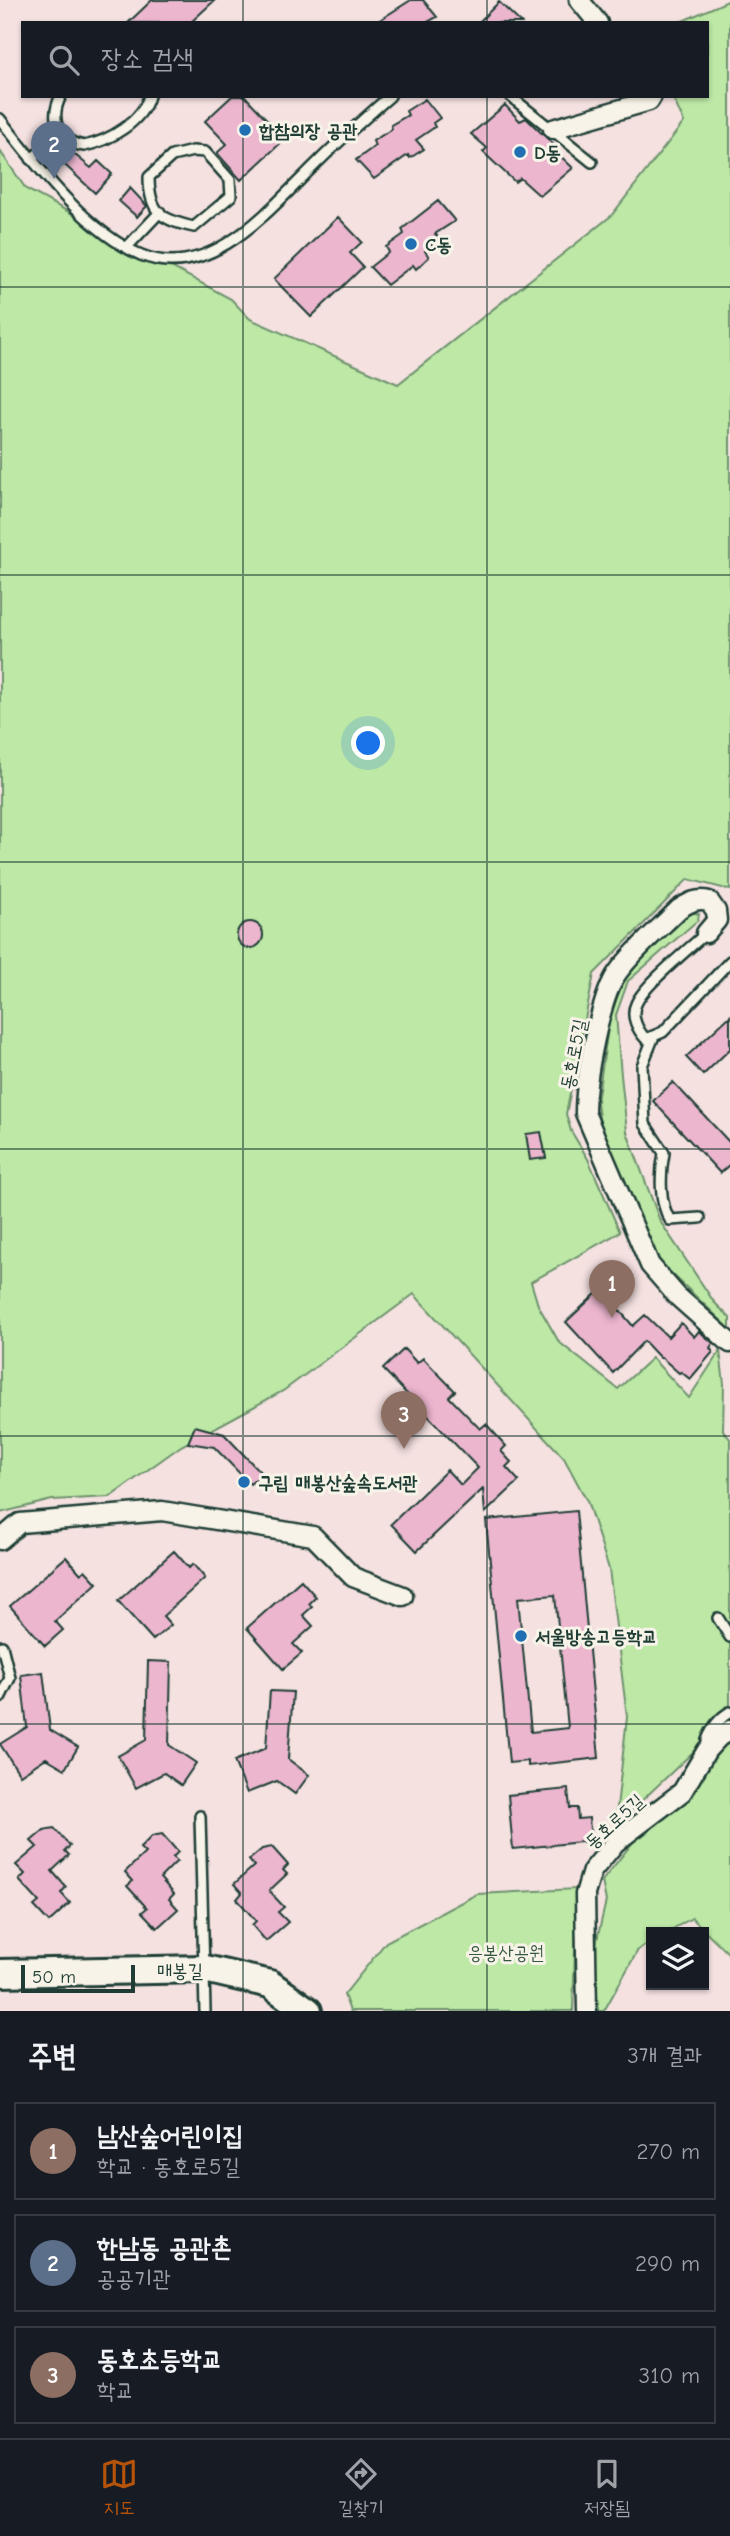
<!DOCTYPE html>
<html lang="ko">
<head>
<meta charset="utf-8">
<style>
  body { margin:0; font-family:"Comic Neue","Poor Story",sans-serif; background:#20242c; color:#f1f3f6 }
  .controls { position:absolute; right:21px; bottom:21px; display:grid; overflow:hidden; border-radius:0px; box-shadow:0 2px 5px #0004 }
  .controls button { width:63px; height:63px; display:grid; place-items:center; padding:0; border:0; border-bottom:2px solid #363941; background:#171b24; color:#f1f3f6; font:35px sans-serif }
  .scale { position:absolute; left:21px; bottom:18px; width:114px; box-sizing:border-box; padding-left:7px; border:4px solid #1f3d34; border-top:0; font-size:19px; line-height:24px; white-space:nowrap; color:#1f3d34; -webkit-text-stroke:5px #f7f3e8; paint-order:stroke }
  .you { position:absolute; left:369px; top:744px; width:24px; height:24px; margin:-18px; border:5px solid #fff; border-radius:50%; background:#1a73e8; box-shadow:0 0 0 10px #1a73e833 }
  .badge { display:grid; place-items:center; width:46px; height:46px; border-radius:50%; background:#b45309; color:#fff; font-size:23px; font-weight:700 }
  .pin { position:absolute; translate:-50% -58px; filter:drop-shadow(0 2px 4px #0008) }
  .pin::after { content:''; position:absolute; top:37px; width:24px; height:21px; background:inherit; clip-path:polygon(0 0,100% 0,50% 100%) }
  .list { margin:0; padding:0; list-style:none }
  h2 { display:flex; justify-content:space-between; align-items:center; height:91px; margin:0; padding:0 28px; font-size:30px }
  h2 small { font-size:23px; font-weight:400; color:#9ea1a6 }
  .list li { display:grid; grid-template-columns:46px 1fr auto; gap:21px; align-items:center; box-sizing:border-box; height:98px; margin:0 14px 14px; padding:0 14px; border:2px solid #363941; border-radius:0px }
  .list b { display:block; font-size:26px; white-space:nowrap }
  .list p { margin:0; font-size:23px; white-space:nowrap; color:#9ea1a6 }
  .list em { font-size:23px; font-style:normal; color:#9ea1a6 }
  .icon { flex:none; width:38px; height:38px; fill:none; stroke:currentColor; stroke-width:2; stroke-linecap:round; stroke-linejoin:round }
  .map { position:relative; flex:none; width:730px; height:2011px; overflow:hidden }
  .search { position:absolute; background:#171b24; box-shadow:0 2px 5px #0004; left:21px; right:21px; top:21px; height:77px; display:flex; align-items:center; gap:18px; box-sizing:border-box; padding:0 24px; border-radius:0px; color:#9ea1a6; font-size:26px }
  .sheet { height:427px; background:#171b24 }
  nav { display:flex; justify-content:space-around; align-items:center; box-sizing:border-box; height:98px; border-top:2px solid #363941; background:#171b24; font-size:19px; color:#9ea1a6 }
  nav a { display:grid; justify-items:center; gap:4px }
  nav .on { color:#b45309 }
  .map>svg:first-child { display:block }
  .green { fill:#bde8a6; stroke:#6e926d; stroke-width:2 }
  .building { fill:#ecb6cf; stroke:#1f3d34; stroke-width:2; fill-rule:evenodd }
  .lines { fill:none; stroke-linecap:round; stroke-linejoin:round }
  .lane-casing { stroke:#1f3d34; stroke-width:14 }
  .street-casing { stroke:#1f3d34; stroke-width:23 }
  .secondary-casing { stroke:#1f3d34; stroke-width:32 }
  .lane { stroke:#f7f3e8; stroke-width:9 }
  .street { stroke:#f7f3e8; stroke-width:18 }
  .secondary { stroke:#f7f3e8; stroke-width:26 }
  .grid { fill:none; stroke:#1f3d34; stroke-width:2; stroke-opacity:0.55 }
  .poi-dot { fill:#1f6fb2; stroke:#f7f3e8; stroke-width:2.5 }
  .labels { text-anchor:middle; stroke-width:6; stroke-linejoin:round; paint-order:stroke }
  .poi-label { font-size:19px; font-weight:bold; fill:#1f3d34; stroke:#f7f3e8; text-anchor:start }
  .street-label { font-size:19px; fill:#1f3d34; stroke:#f7f3e8 }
  .park-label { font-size:19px; fill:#375745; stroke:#f7f3e8 }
</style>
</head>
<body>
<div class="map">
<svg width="730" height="2011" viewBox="0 0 730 2011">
  <rect width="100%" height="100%" fill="#f4e1e0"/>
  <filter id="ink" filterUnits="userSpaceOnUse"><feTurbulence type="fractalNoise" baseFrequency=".0143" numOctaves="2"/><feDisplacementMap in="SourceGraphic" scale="14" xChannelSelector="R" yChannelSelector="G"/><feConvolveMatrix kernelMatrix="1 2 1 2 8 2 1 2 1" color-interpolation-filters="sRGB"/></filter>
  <g filter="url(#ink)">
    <path class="green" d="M730,0V890L688,879L594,974L566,1114L571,1131L588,1159L620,1232L531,1282L538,1305L559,1342L618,1389L652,1358L689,1398L720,1351L724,1384L723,1430L730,1439V1717L615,1826L627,1717L609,1569L587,1501L564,1458L414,1294L283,1391L181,1446L110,1497L52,1500L0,1513V151L26,189L231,299L250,319L398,384L611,216L684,122L672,96H707V23H678Z
      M690,912L699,914L698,920L628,981L616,1015L621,1075L627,1132L660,1221L714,1302L730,1318V1329L648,1251L601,1134L597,1102L612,1001L624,973Z
      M730,1743V1955L692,1918L667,1932H651V1942L638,1950L604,2011H596L593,1957L606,1901L602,1881L638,1836L682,1801L724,1745Z
      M577,1889L573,2011H350L344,1995L386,1942L477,1894Z"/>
    <path class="building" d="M152,0H215L190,23H128Z
      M411,0H423L437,17L426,23H375Z
      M499,2L521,23H478Z
      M232,96H245L285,139L241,180L217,153L227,144L205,121Z
      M425,99L440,118L433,123L435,127L416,140L424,149L410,158L408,155L374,179L356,160L375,146L373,141L392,129L391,125L408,115L406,111Z
      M505,105L520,121L526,118L558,149L555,151L573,168L540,196L520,178L515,182L483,152L487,148L471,134Z
      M63,145L91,168L98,161L112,174L95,193L54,155Z
      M130,188L147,206L137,217L119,201Z
      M438,201L455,221L435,234L439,238L431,243L433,245L425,251L429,257L416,269L413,265L387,285L370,267L389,252L386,247L404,234L402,229Z
      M338,217L362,242L350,253L363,267L311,317L274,279Z
      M237 935a13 13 0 1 1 26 0a13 13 0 1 1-26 0Z
      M730,1016V1049L703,1075L686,1057Z
      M673,1082L730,1143V1164L720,1173L653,1101Z
      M541,1132L546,1158L530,1160L526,1134Z
      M601,1289L633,1326L645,1315L668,1337L681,1323L694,1337L699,1331L713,1343L710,1348L713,1352L690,1379L681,1372L679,1373L662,1358H660L644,1341L613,1373L566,1322Z
      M404,1349L417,1363L423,1358L455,1391L449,1397L480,1429L486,1424L506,1446L501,1451L511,1462L506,1467L519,1481L485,1513L483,1489L417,1551L391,1524L447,1470L461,1485L478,1468L383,1369Z
      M195,1426L224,1434L262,1474L250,1484L214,1447L188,1443Z
      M576,1511L599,1758L528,1766V1761L509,1763L486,1520ZM555,1595L568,1728L531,1732L518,1598Z
      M174,1551L189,1568L193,1564L205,1578L163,1616L171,1625L153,1640L118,1601Z
      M66,1557L81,1574L85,1570L97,1583L55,1621L63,1630L45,1646L10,1606Z
      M301,1580L316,1597L309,1604L312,1607L303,1615L313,1626L293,1644L302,1653L283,1669L247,1628Z
      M148,1661L171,1662L169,1745L196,1763L181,1785L164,1773L136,1788L118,1756L146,1740Z
      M43,1672L50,1730L78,1747L65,1769L46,1758L20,1775L0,1744L27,1727L21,1675Z
      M270,1691L293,1692L288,1759L309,1775L295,1794L277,1781L247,1793L234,1761L266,1748Z
      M568,1789L570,1808H577L578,1819L589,1818L591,1841L513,1849L508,1795Z
      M54,1828L70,1846L65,1851L69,1855L52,1871L66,1887L61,1893L70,1903L49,1922L34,1906L39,1902L19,1880L25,1874L16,1865L37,1847L31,1841L44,1830Z
      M162,1834L178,1852L173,1857L177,1861L160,1878L174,1894L169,1899L178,1909L157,1928L142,1912L147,1908L127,1886L133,1881L125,1872L145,1853L140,1848L152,1836Z
      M272,1847L288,1865L283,1870L287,1874L269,1891L284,1907L278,1912L288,1922L266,1941L252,1925L256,1921L237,1899L242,1893L234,1884L254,1866L249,1860L262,1849Z"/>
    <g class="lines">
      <defs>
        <path id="lane" d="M61,96C49,119 58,142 84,146C109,141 142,122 149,96
          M510,96L592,162
          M0,119C36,165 86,232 141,255C212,284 274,204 319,161C342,138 366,117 390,96
          M193,151L205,152L230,180L231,196L194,227C162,220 149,213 149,177L172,156Z
          M31,159L62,134
          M127,247L160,212
          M706,933C689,949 644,985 636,1004C630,1016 638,1031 646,1039L663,1032L730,961
          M654,1036L642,1066L645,1124L664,1153C660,1173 659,1203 670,1220L700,1218
          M718,1618L730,1637
          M0,1698L10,1678L2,1646
          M710,1746L707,1740C712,1728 719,1718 730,1712
          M200,1816L205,2011"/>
        <path id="street" d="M579,0L598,23
          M553,129L649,101L652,96
          M706,933L717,920L716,911L709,901C697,898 690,902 679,909C659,929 635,949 618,972C600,996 585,1081 585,1113L650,1265L677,1296L730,1343
          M0,1540L20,1523L162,1511L313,1536L353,1577L403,1596
          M587,2011L585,1894L592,1871L616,1842L682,1792L707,1750L719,1737L730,1730"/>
        <path id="secondary" d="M0,1973L205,1969L270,1984L308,2011"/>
      </defs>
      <use href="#lane" class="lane-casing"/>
      <use href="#street" class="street-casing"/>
      <use href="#secondary" class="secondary-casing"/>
      <use href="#lane" class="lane"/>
      <use href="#street" class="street"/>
      <use href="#secondary" class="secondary"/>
    </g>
  </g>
  <path class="grid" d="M243,0V23M487,0V23M243,96V2011M487,96V2011M0,287H730M0,575H730M0,862H730M0,1149H730M0,1436H730M0,1724H730"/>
  <g class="poi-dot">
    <circle cx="245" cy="130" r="7"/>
    <circle cx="520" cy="152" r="7"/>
    <circle cx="411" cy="244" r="7"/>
    <circle cx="244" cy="1482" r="7"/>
    <circle cx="521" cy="1636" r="7"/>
  </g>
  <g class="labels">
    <g class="poi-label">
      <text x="259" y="137">합참의장 공관</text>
      <text x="534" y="159">D동</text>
      <text x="425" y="251">C동</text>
      <text x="258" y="1489">구립 매봉산숲속도서관</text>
      <text x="535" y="1643">서울방송고등학교</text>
    </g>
    <g class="street-label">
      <text transform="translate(573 1054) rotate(-79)" y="7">동호로5길</text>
      <text transform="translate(614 1821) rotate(-42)" y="7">동호로5길</text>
      <text x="180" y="1977">매봉길</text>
    </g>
    <g class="park-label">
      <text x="506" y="1959">응봉산공원</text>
    </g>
  </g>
</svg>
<div class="controls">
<button><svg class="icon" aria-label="layers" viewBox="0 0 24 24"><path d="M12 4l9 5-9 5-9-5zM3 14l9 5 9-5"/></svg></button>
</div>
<div class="scale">50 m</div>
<div class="you"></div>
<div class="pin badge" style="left:612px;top:1318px;background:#8d6e63">1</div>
<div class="pin badge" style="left:54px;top:179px;background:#5c6f8a">2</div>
<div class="pin badge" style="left:404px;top:1449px;background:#8d6e63">3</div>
<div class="search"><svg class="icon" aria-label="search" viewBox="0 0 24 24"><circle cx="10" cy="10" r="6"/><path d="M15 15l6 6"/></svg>장소 검색</div>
</div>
<section class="sheet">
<h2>주변<small>3개 결과</small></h2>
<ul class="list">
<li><span class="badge" style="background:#8d6e63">1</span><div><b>남산숲어린이집</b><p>학교 · 동호로5길</p></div><em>270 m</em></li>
<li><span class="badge" style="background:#5c6f8a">2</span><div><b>한남동 공관촌</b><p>공공기관</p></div><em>290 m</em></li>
<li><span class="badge" style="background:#8d6e63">3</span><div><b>동호초등학교</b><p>학교</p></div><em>310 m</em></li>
</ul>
</section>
<nav>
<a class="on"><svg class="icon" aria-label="map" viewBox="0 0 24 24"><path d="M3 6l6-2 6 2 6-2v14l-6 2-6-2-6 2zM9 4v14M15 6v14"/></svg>지도</a>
<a><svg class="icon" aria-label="directions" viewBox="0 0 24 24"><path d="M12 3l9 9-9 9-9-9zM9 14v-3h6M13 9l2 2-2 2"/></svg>길찾기</a>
<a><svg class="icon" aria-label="saved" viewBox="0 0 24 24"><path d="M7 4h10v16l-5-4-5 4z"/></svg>저장됨</a>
</nav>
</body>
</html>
